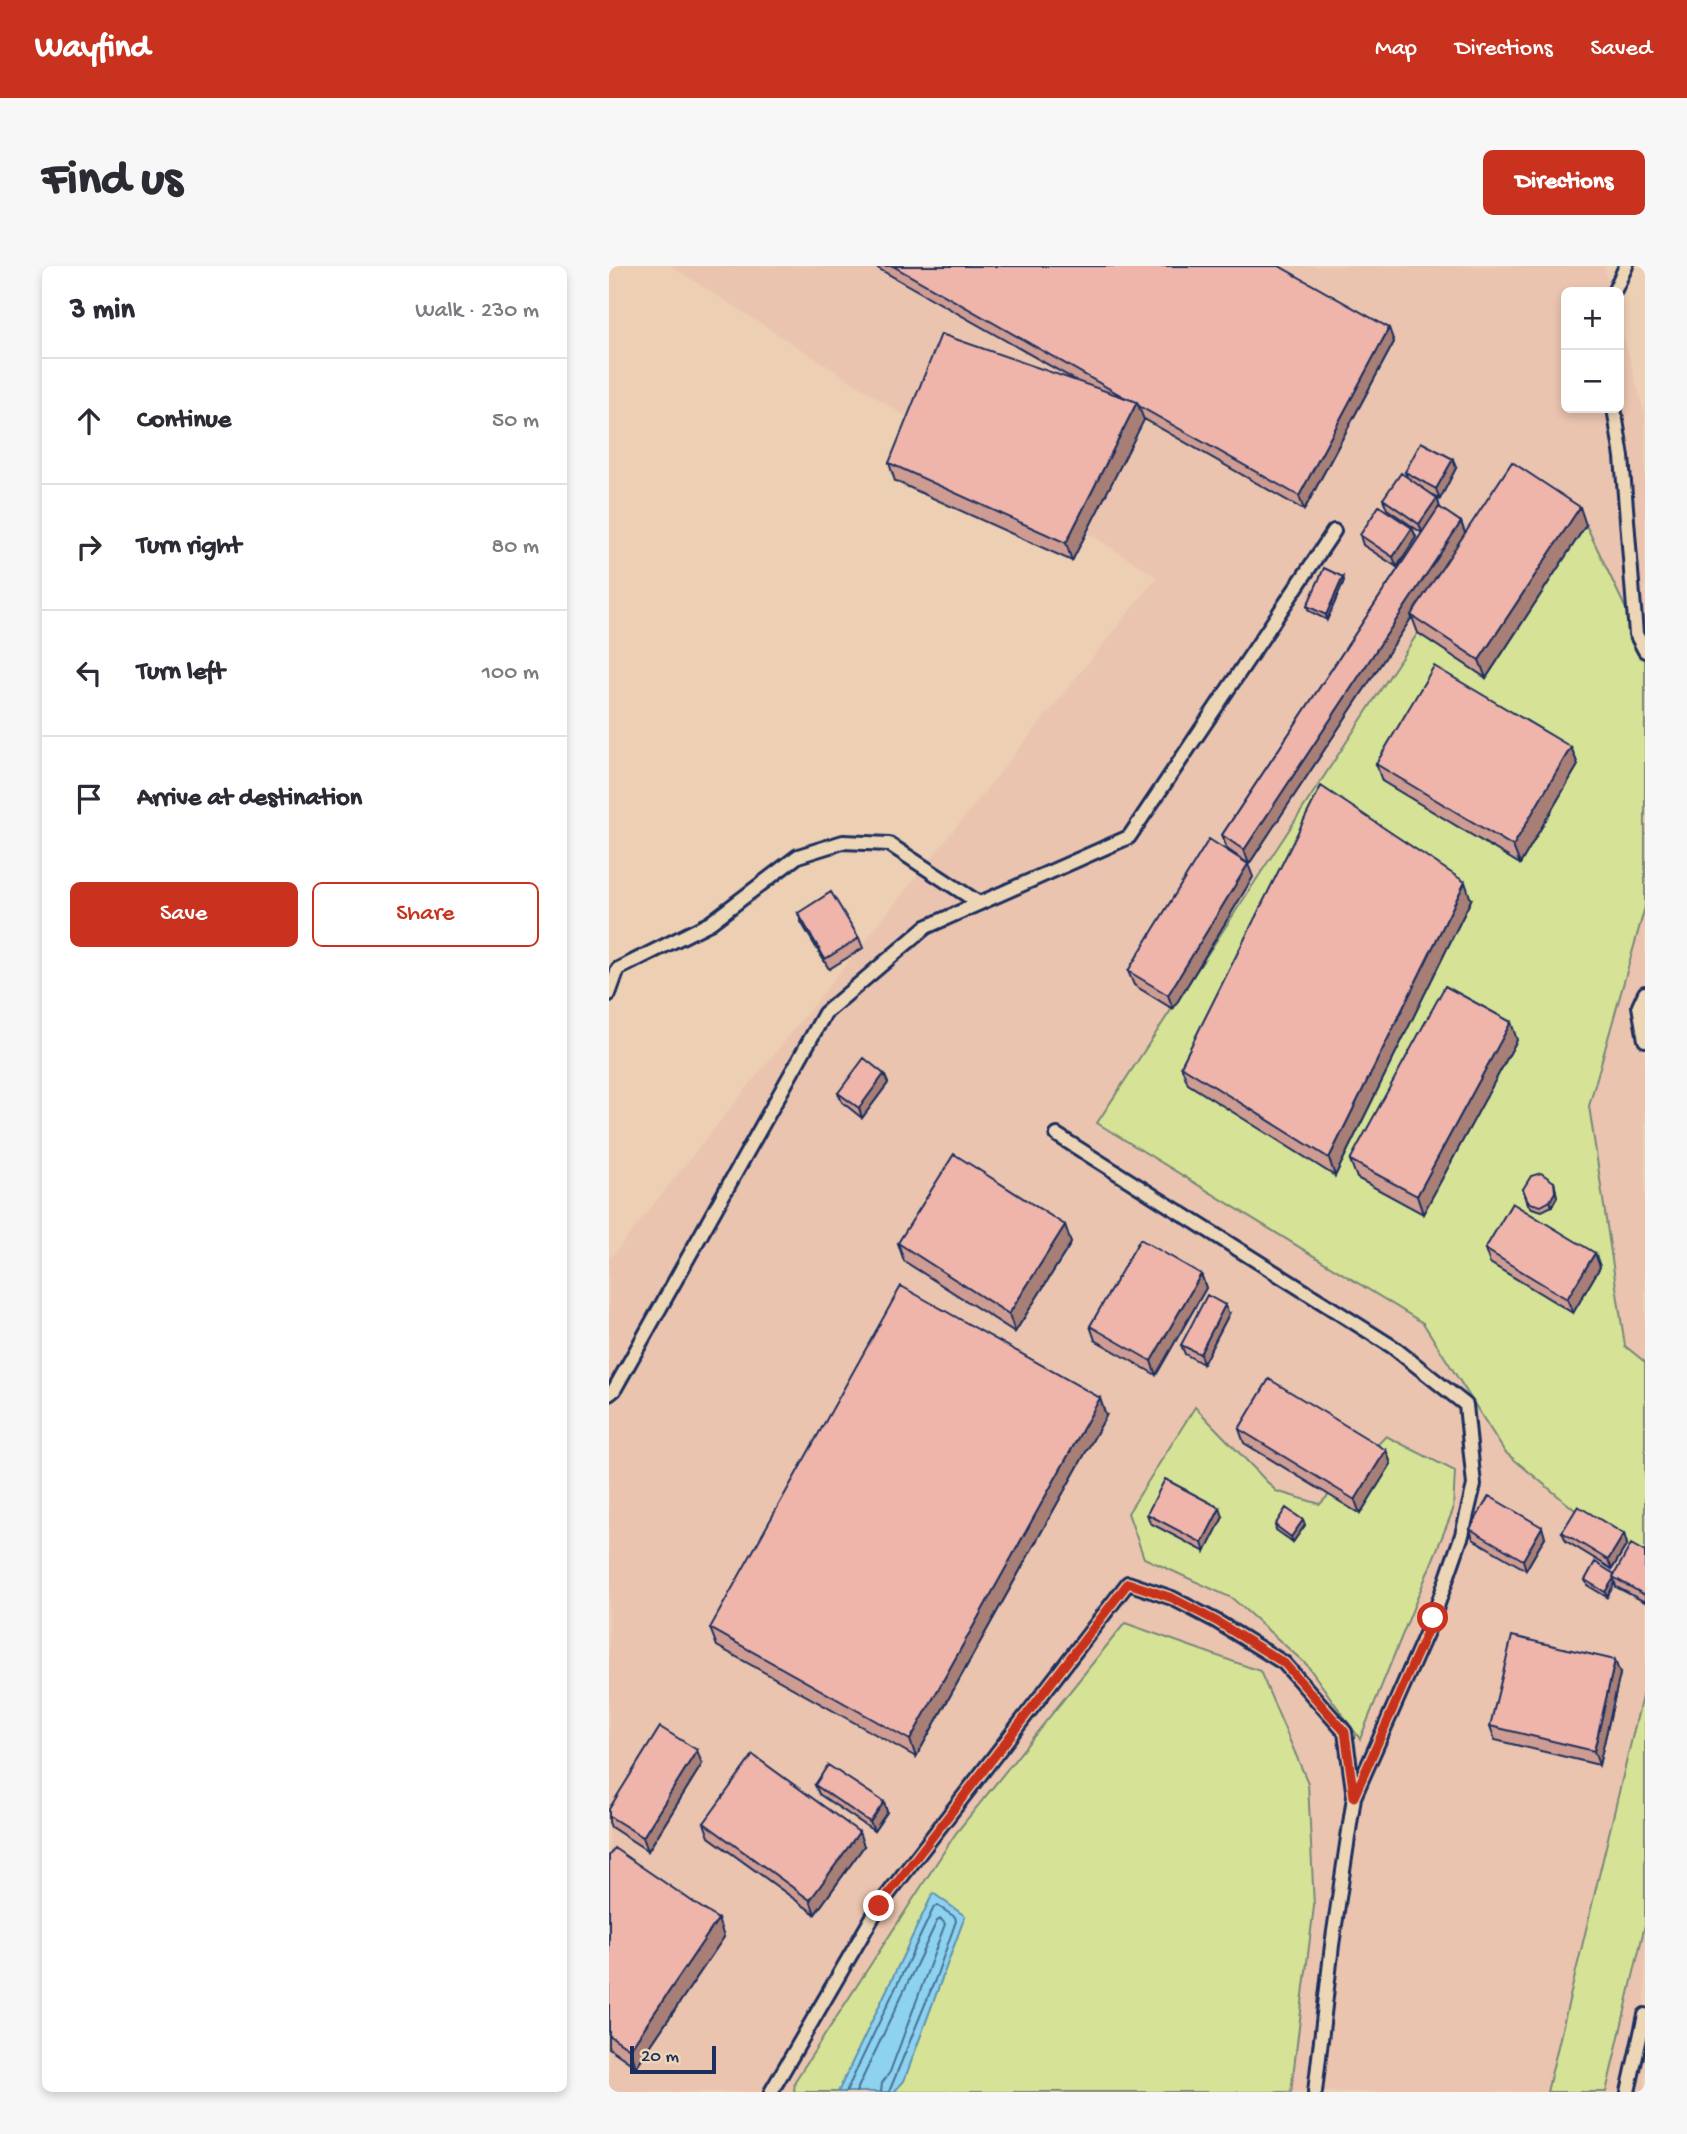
<!DOCTYPE html>
<html lang="en">
<head>
<meta charset="utf-8">
<style>
  body { margin:0; font-family:"Gochi Hand",sans-serif; background:#f7f7f7; color:#2b2b33 }
  .controls { position:absolute; right:21px; top:21px; display:grid; overflow:hidden; border-radius:10px; box-shadow:0 4px 10px #0003 }
  .controls button { width:63px; height:63px; display:grid; place-items:center; padding:0; border:0; border-bottom:2px solid #e1e1e2; background:#fff; color:#2b2b33; font:35px sans-serif }
  .scale { position:absolute; left:21px; bottom:18px; width:86px; box-sizing:border-box; padding-left:7px; border:4px solid #1b2f5e; border-top:0; font-size:19px; line-height:24px; white-space:nowrap; color:#1b2f5e; -webkit-text-stroke:5px #edd6b6; paint-order:stroke }
  .stop { position:absolute; width:21px; height:21px; margin:-16px; border:5px solid #c8321e; border-radius:50%; background:#fff }
  .stop.end { background:#c8321e; border-color:#fff; box-shadow:0 2px 7px #0008 }
  .list { margin:0; padding:0; list-style:none }
  h2 { display:flex; justify-content:space-between; align-items:center; height:91px; margin:0; padding:0 28px; font-size:30px }
  h2 small { font-size:23px; font-weight:400; color:#7c7c81 }
  .list li { display:grid; grid-template-columns:46px 1fr auto; gap:21px; align-items:center; box-sizing:border-box; height:126px; padding:0 28px; border-top:2px solid #e1e1e2 }
  .list b { display:block; font-size:26px; white-space:nowrap }
  .list em { font-size:23px; font-style:normal; color:#7c7c81 }
  .actions { display:flex; gap:14px; padding:21px 28px }
  .actions a { flex:1; padding:16px 0; border:2px solid #c8321e; border-radius:10px; text-align:center; font-size:24px; color:#c8321e }
  .actions .main { background:#c8321e; color:#fff }
  .icon { flex:none; width:38px; height:38px; fill:none; stroke:currentColor; stroke-width:2; stroke-linecap:round; stroke-linejoin:round }
  .map { position:relative; flex:none; width:1036px; height:1826px; overflow:hidden; border-radius:10px }
  header { display:flex; align-items:center; gap:42px; box-sizing:border-box; height:98px; padding:0 35px; background:#c8321e; color:#fff }
  header strong { font-size:33px }
  nav { display:flex; gap:38px; margin-inline-start:auto; font-size:24px }
  .intro { display:flex; align-items:center; justify-content:space-between; box-sizing:border-box; height:168px; padding:0 42px }
  h1 { margin:0; font-size:49px }
  .button { padding:18px 32px; border-radius:10px; background:#c8321e; color:#fff; font-size:24px; font-weight:700 }
  main { display:flex; gap:42px; padding:0 42px }
  aside { flex:1; background:#fff; border-radius:10px; box-shadow:0 4px 10px #0003 }
  .map>svg:first-child { display:block }
  .built { fill:#eac4af }
  .green { fill:#d6e295; stroke:#78887a; stroke-width:2 }
  .water { fill:#8dd2ee; stroke:#5f91b4; stroke-width:2 }
  .lines { fill:none; stroke-linecap:round; stroke-linejoin:round }
  .shore { stroke:#497098; stroke-width:2 }
  .lane-casing { stroke:#1b2f5e; stroke-width:18 }
  .lane { stroke:#edd6b6; stroke-width:12 }
  .wall { fill:#ce9c92; stroke:#1b2f5e; stroke-width:2 }
  .shaded-wall { fill:#a77f77; stroke:#1b2f5e; stroke-width:2 }
  .building { fill:#efb5aa; stroke:#1b2f5e; stroke-width:2 }
  .route { stroke:#c8321e; stroke-width:9 }
</style>
</head>
<body>
<header>
<strong>Wayfind</strong>
<nav><a>Map</a><a>Directions</a><a>Saved</a></nav>
</header>
<div class="intro"><h1>Find us</h1><a class="button">Directions</a></div>
<main>
<aside>
<h2>3 min<small>Walk · 230 m</small></h2>
<ul class="list">
<li><svg class="icon" aria-label="ahead" viewBox="0 0 24 24"><path d="M12 20V5M6 11l6-6 6 6"/></svg><div><b>Continue</b></div><em>50 m</em></li>
<li><svg class="icon" aria-label="right" viewBox="0 0 24 24"><path d="M7 20v-9h11M14 6l5 5-5 5"/></svg><div><b>Turn right</b></div><em>80 m</em></li>
<li><svg class="icon" aria-label="left" viewBox="0 0 24 24"><path d="M17 20v-9H6M10 6l-5 5 5 5"/></svg><div><b>Turn left</b></div><em>100 m</em></li>
<li><svg class="icon" aria-label="arrive" viewBox="0 0 24 24"><path d="M6 21V4h12l-3 4 3 4H6"/></svg><div><b>Arrive at destination</b></div></li>
</ul>
<div class="actions"><a class="main">Save</a><a>Share</a></div>
</aside>
<div class="map">
<svg width="1036" height="1826" viewBox="0 0 1036 1826">
  <rect width="100%" height="100%" fill="#edcfb4"/>
  <filter id="ink" filterUnits="userSpaceOnUse"><feTurbulence type="fractalNoise" baseFrequency=".0143" numOctaves="2"/><feDisplacementMap in="SourceGraphic" scale="14" xChannelSelector="R" yChannelSelector="G"/><feConvolveMatrix kernelMatrix="1 2 1 2 8 2 1 2 1" color-interpolation-filters="sRGB"/></filter>
  <g filter="url(#ink)">
    <path class="built" d="M62,0H995L1002,26H957V142H1010V54L1036,149V1826H0V994L548,311Z"/>
    <path class="green" d="M909,214L977,259L1036,383V641L980,840L1016,1080L1036,1096V1291L972,1249L896,1186L814,1057L488,857Z
      M586,1141L667,1225L711,1238L777,1170L846,1205L844,1244L751,1473L698,1399L623,1332L535,1292L519,1247Z
      M516,1357L651,1405L699,1517L705,1640L682,1826H185L186,1815L347,1567Z
      M1036,1418V1659L997,1826H938Z"/>
    <path class="water" d="M324,1627L356,1650L295,1815L285,1826H229Z"/>
    <g class="lines">
      <path class="shore" d="M237,1826L325,1641L329,1640L346,1651L347,1655L326,1714L280,1826
        M247,1826L328,1655L332,1653L336,1658L281,1806L273,1817L272,1826"/>
      <defs>
        <path id="lane" d="M1005,26L1017,0
          M1005,142L1013,191L1027,368L1036,385
          M1036,727L1030,740L1036,774
          M0,728L9,703L101,657L189,590L234,576L280,578L370,637
          M448,869L784,1081L857,1139L865,1219L853,1269L824,1352L745,1531
          M0,1128L5,1124L216,747L317,661L520,571L725,265
          M162,1826L270,1640L519,1317L563,1332L607,1355L675,1397L736,1466L745,1531L723,1679L706,1826
          M1019,1826L1036,1749"/>
      </defs>
      <use href="#lane" class="lane-casing"/>
      <use href="#lane" class="lane"/>
    </g>
    <path class="wall" d="M265,0H670L785,76L695,244L535,153L463,295L286,215L280,197L466,114Z
      M847,202L831,233L820,227L828,232L831,242L852,256L856,267L977,259L877,412L809,367L803,351L640,598L618,583L613,569L813,267L778,243L774,233L798,211L796,206Z
      M803,262L807,271L788,301L754,279L751,269Z
      M734,311L735,315L718,354L700,345L698,340Z
      M962,481L969,499L911,598L773,515L767,498Z
      M644,611L564,743L525,719L519,705Z
      M862,634L726,910L579,818L572,800Z
      M189,647L250,672L254,682L220,703L192,656Z
      M908,774L814,948L748,912L741,894Z
      M275,808L279,817L253,852L233,836L229,827Z
      M945,916L948,931L943,940L933,945L923,942L919,938L914,923Z
      M456,959L462,977L406,1066L295,995L289,977Z
      M876,983L986,987L991,1001L964,1047L881,997Z
      M592,1008L597,1022L547,1109L486,1074L481,1060Z
      M620,1048L594,1098L576,1088L572,1079Z
      M497,1150L307,1491L108,1380L101,1362Z
      M630,1163L777,1184L782,1198L751,1248L635,1177Z
      M538,1248L614,1251L596,1286L541,1257Z
      M694,1254L696,1259L684,1276L667,1264L666,1259Z
      M861,1263L936,1271L917,1304L864,1273Z
      M953,1266L1015,1268L1018,1278L1003,1303L957,1275Z
      M1036,1286V1336L1007,1321L1006,1317L998,1331L978,1319L976,1314L1005,1308Z
      M1011,1408L990,1499L886,1474L881,1460Z
      M93,1498L39,1585L2,1561L0,1556V1543Z
      M206,1519L275,1536L278,1546L265,1565L210,1528Z
      M95,1557L255,1580L206,1648L100,1571Z
      M0,1590L115,1671L27,1801L0,1782Z"/>
    <path class="shaded-wall" d="M780,62L785,76L695,244L690,230Z
      M528,136L535,154L463,295L457,277Z
      M844,193L847,202L831,233L827,223Z
      M828,232L831,242L814,268L810,258Z
      M971,241L977,259L877,412L870,394Z
      M852,256L857,270L802,349L803,351L640,598L635,584Z
      M803,262L807,271L788,301L784,291Z
      M734,311L735,315L718,354L717,349Z
      M962,481L969,499L911,598L904,580Z
      M639,598L644,611L564,743L559,729Z
      M856,616L862,634L726,910L720,892Z
      M902,756L908,774L814,948L808,930Z
      M275,808L279,817L253,852L250,842Z
      M945,916L948,931L943,940L941,935Z
      M456,959L462,977L406,1066L400,1048Z
      M986,987L991,1001L964,1047L958,1033Z
      M592,1008L597,1022L547,1109L542,1095Z
      M616,1039L620,1048L594,1098L591,1088Z
      M491,1132L497,1150L307,1491L301,1474Z
      M777,1184L782,1198L751,1248L746,1234Z
      M611,1242L614,1251L596,1286L593,1277Z
      M694,1254L696,1259L684,1276L682,1271Z
      M933,1261L936,1271L917,1304L914,1294Z
      M1015,1268L1018,1278L1003,1303L999,1294Z
      M1004,1312L1006,1317L998,1331L996,1326Z
      M1006,1394L1011,1408L990,1499L985,1485Z
      M88,1484L93,1498L39,1585L34,1571Z
      M275,1536L278,1546L265,1565L261,1556Z
      M250,1566L255,1580L206,1648L201,1634Z
      M109,1653L115,1671L27,1801L21,1783Z"/>
    <path class="building" d="M284,0H670L780,62L690,230L530,140L528,136L515,131Z
      M332,68L528,136L457,277L280,197Z
      M812,176L844,193L827,223L796,206Z
      M903,196L971,241L870,394L802,349Z
      M792,207L828,232L810,258L774,233Z
      M770,240L803,262L784,291L751,269Z
      M830,241L852,256L635,584L613,569Z
      M715,302L734,311L717,349L698,340Z
      M825,400L962,481L904,580L767,498Z
      M712,520L856,616L720,892L572,800Z
      M600,573L639,598L559,729L519,705Z
      M222,626L250,672L216,693L189,647Z
      M836,720L902,756L808,930L741,894Z
      M255,792L275,808L250,842L229,827Z
      M345,888L456,959L400,1048L289,977Z
      M932,907L945,916L946,926L941,935L932,940L921,937L918,933L914,923L922,910Z
      M903,937L986,987L958,1033L876,983Z
      M531,973L592,1008L542,1095L481,1060Z
      M292,1020L491,1132L301,1474L101,1362Z
      M598,1029L616,1039L591,1088L572,1079Z
      M660,1113L777,1184L746,1234L630,1163Z
      M556,1213L611,1242L593,1277L538,1248Z
      M880,1230L933,1261L914,1294L861,1263Z
      M969,1240L1015,1268L999,1294L953,1266Z
      M677,1242L694,1254L682,1271L666,1259Z
      M1022,1278L1036,1286V1329L1004,1311Z
      M986,1296L1005,1308L1004,1311L1005,1312L996,1326L976,1314Z
      M903,1370L1006,1394L985,1485L881,1460Z
      M51,1461L88,1484L34,1571L0,1550V1543Z
      M144,1489L250,1566L201,1634L95,1557Z
      M219,1499L275,1536L261,1556L206,1519Z
      M5,1582L109,1653L21,1783L0,1769V1590Z"/>
  </g>
  <g class="lines" filter="url(#ink)">
    <path class="route" d="M270,1640L519,1317L563,1332L607,1355L675,1397L736,1466L745,1531L824,1352"/>
  </g>
</svg>
<div class="controls">
<button>+</button>
<button>−</button>
</div>
<div class="scale">20 m</div>
<div class="stop" style="left:824px;top:1352px"></div>
<div class="stop end" style="left:270px;top:1640px"></div>
</div>
</main>
</body>
</html>
